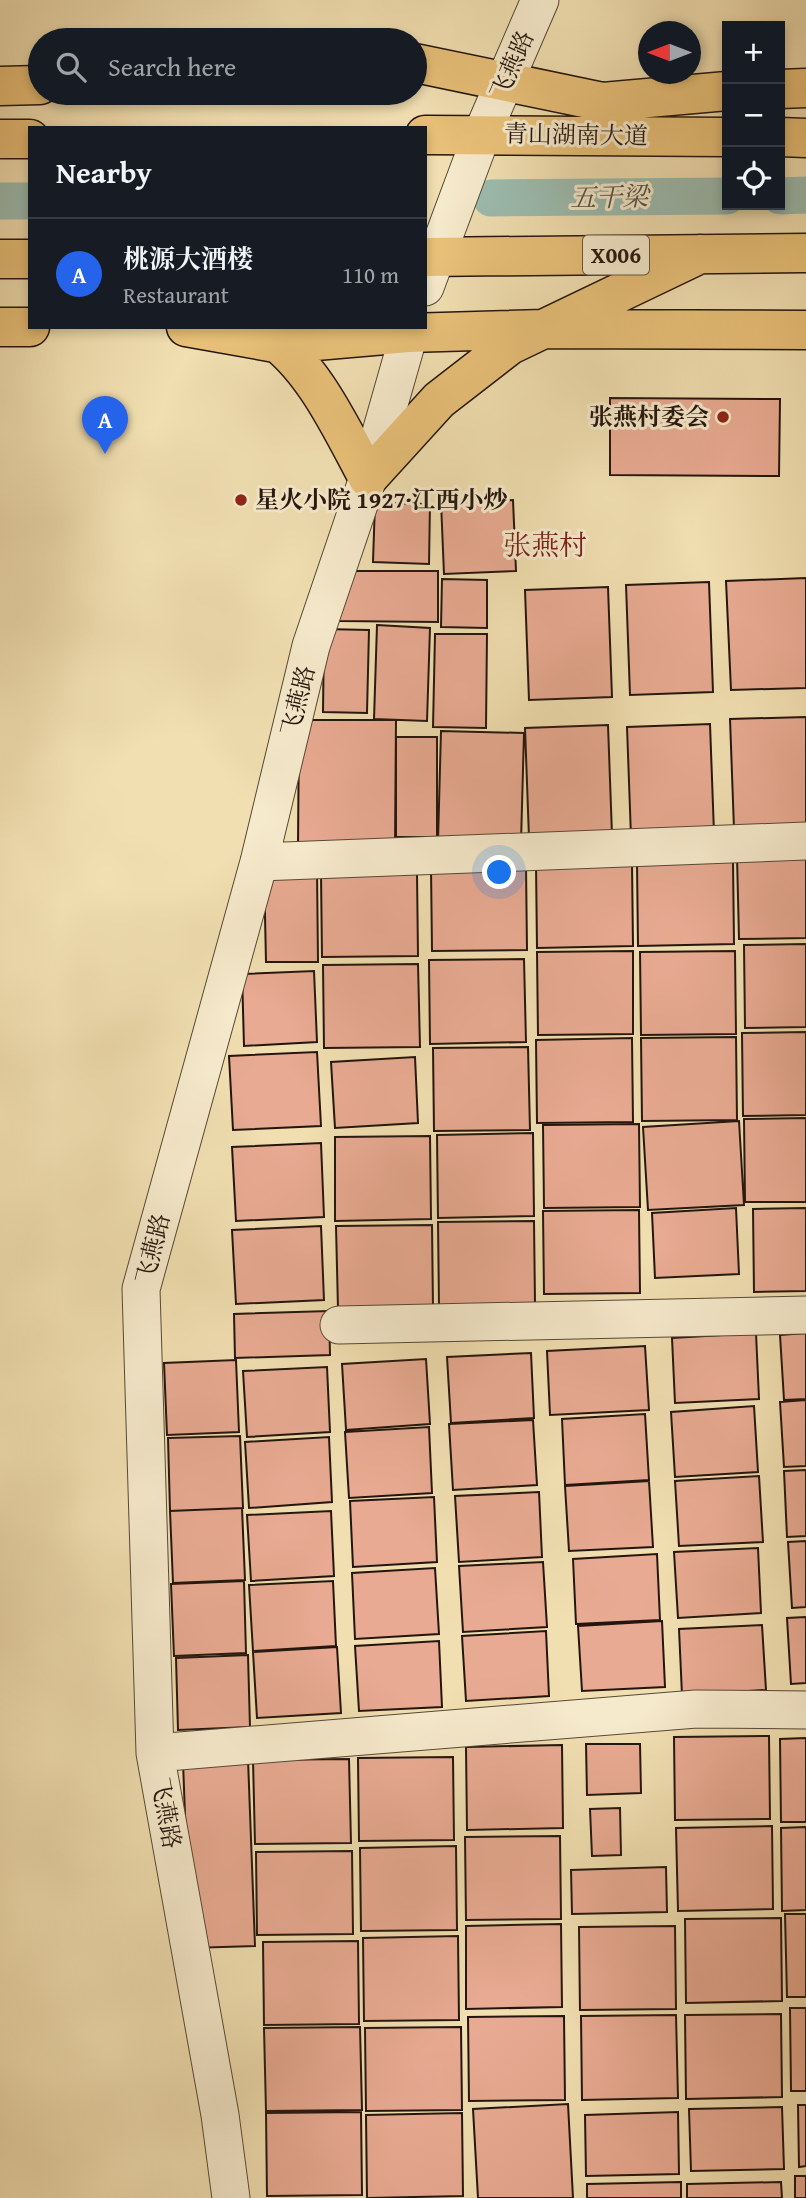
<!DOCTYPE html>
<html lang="en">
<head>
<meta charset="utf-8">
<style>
  body { margin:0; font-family:"Gentium Book Plus","Noto Serif SC",serif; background:#242831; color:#f1f3f6 }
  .controls { position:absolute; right:21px; top:21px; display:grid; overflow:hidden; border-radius:0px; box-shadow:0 4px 10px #0003 }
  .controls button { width:63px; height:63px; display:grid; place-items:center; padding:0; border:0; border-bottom:2px solid #363941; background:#171b24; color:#f1f3f6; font:35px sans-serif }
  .compass { position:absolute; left:638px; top:21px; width:63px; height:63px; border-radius:50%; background:#171b24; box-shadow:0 4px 10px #0003; rotate:270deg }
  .you { position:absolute; left:500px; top:873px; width:24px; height:24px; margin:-18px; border:5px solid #fff; border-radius:50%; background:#1a73e8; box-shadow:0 0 0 10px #1a73e833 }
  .badge { display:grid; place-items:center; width:46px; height:46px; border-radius:50%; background:#2563eb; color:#fff; font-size:23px; font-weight:700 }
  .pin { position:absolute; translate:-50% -58px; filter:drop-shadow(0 2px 4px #0008) }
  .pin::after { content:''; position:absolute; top:37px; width:24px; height:21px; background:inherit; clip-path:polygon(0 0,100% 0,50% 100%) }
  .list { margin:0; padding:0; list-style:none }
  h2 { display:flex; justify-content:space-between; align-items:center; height:91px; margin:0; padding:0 28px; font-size:30px }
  h2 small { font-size:23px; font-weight:400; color:#9ea1a6 }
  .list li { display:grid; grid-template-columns:46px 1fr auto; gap:21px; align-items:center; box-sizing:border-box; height:112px; padding:0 28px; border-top:2px solid #363941 }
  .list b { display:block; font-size:26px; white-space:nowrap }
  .list p { margin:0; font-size:23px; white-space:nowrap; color:#9ea1a6 }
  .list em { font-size:23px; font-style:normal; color:#9ea1a6 }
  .icon { flex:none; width:38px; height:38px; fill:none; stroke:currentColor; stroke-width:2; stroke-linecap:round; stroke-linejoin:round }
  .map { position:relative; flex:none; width:806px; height:2198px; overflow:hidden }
  .search { position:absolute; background:#171b24; box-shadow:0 4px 10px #0003; left:28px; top:28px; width:399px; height:77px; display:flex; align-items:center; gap:18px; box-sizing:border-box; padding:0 24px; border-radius:38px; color:#9ea1a6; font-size:26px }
  .panel { position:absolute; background:#171b24; box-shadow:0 4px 10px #0003; left:28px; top:126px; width:399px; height:203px; border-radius:0px }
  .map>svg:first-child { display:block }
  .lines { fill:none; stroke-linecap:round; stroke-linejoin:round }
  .canal { stroke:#9bbcb0; stroke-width:37 }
  .building { fill:#e8aa92; stroke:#24160e; stroke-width:2 }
  .minor-casing { stroke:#574837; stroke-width:39 }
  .major-casing { stroke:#24160e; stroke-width:41 }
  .minor { stroke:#f6eacc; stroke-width:37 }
  .major { stroke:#e8c078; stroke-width:38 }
  .poi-dot { fill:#8f2418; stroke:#f6eacc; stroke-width:2.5 }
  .labels { text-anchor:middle; stroke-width:6; stroke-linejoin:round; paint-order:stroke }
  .shield { fill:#f6eacc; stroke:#635647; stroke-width:2 }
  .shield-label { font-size:23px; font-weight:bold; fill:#24160e }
  .street-label { font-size:24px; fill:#24160e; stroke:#f6eacc }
  .poi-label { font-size:24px; font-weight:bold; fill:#24160e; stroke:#f6eacc; text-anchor:end }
  .water-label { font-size:26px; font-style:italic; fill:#4e5047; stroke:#f6eacc }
  .quarter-label { font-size:28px; fill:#7a1f14; stroke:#f6eacc }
</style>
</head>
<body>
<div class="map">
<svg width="806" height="2198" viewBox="0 0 806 2198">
  <rect width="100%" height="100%" fill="#f1dfb1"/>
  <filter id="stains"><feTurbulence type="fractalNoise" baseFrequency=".00286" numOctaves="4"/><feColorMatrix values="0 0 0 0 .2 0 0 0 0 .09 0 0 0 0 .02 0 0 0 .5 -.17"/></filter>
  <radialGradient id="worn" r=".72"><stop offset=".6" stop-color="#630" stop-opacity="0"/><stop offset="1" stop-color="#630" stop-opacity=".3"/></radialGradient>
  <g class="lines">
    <path class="canal" d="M780,196L806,195
      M491,198L727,196
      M0,201H30"/>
  </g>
  <path class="building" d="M610,398L780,399L779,476L610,475Z
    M513,500L516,571L444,574L441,502Z
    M375,503L430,504L429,564L373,562Z
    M339,571H438V622L339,621Z
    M806,578V688L731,690L726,581Z
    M442,579L487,580V628L441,627Z
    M709,582L713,692L630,695L626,585Z
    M608,587L612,697L529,700L525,590Z
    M377,625L430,628L427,721L374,719Z
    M324,629L369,630L367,713L323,712Z
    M435,634H487L486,728L433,727Z
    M806,717V827L734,829L730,719Z
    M299,720H396L395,848H298Z
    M710,724L714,833L631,837L627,727Z
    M608,725L612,835L529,838L525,728Z
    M441,731L524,733L521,843L438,841Z
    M396,737H437V837H396Z
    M806,855V938L739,939L737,856Z
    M733,861L734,944L638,946L637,862Z
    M632,863L633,946L537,948L536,864Z
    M526,866L527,950L432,951L431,868Z
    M264,869H317L318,962H266Z
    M417,873L418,956L322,957L321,874Z
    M806,944V1027L745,1028L744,945Z
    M633,951V1034L538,1035L537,952Z
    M735,951L736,1034L641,1035L640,952Z
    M524,959L526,1042L430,1044L429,960Z
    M418,964L420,1047L324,1048L323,965Z
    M314,971L317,1042L244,1046L242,974Z
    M806,1032V1115L743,1116L742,1033Z
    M736,1037L737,1120L642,1121L641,1038Z
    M632,1038L633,1122L537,1123L536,1040Z
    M528,1047L530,1130L434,1131L433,1048Z
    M317,1052L321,1126L233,1130L229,1056Z
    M415,1057L418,1123L335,1128L331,1062Z
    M806,1118V1202H745L744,1119Z
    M739,1121L744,1205L648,1210L643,1127Z
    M639,1124L640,1207L544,1208L543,1125Z
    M533,1133L534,1216L438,1218L437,1135Z
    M430,1136L431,1219L335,1221V1137Z
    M321,1143L324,1217L236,1221L232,1147Z
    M736,1208L739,1274L655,1278L652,1213Z
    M806,1208V1291L754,1292L753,1209Z
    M639,1210L640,1293L544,1294L543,1211Z
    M534,1221L535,1304L439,1305L438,1222Z
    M432,1225L433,1308L338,1309L336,1226Z
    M321,1226L324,1300L236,1304L232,1230Z
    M329,1311L330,1355L235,1358L234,1314Z
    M756,1333L759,1399L675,1403L672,1338Z
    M806,1333V1399L784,1400L780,1335Z
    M645,1346L649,1410L550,1415L547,1351Z
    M531,1353L534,1418L451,1423L447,1357Z
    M426,1359L430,1424L346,1430L342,1364Z
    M236,1360L239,1432L167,1435L164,1363Z
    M327,1367L330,1432L247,1437L243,1371Z
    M806,1400V1466L784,1467L780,1402Z
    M754,1406L758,1472L675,1477L671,1412Z
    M645,1414L649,1480L565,1485L562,1419Z
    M533,1420L537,1485L453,1490L449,1424Z
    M429,1427L432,1493L349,1498L345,1432Z
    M240,1436L243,1508L170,1511L168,1438Z
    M329,1437L332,1502L249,1508L245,1442Z
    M806,1470V1536L787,1537L784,1471Z
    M759,1476L763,1542L679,1546L675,1481Z
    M649,1481L653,1547L569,1551L565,1486Z
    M539,1492L542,1557L459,1562L455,1496Z
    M434,1497L437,1562L353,1567L350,1501Z
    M242,1508L245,1580L173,1583L170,1511Z
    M331,1511L334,1576L251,1581L247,1515Z
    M806,1541V1607L792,1608L788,1542Z
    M758,1548L761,1613L678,1618L674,1552Z
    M657,1554L660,1620L576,1624L573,1559Z
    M543,1562L547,1627L463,1632L459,1566Z
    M435,1568L439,1634L355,1639L352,1573Z
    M244,1581L246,1653L174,1656L171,1584Z
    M333,1581L336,1646L253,1651L249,1585Z
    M806,1617V1683L791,1684L787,1618Z
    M662,1621L665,1687L582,1691L578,1626Z
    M762,1625L766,1690L682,1695L679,1629Z
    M546,1631L549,1696L466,1701L462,1636Z
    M439,1641L442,1707L359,1711L355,1646Z
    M337,1647L341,1713L257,1718L253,1652Z
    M248,1655L250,1727L178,1730L176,1658Z
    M769,1736L770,1819L675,1820L674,1737Z
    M806,1738V1822H781L780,1739Z
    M586,1744H640L641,1793L587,1795Z
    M562,1745L563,1828L467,1830L466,1747Z
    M453,1757L454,1840L359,1841L358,1758Z
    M248,1759L255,1946L190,1948L183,1762Z
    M349,1759L351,1843L255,1844L253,1760Z
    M620,1808L621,1855L592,1856L590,1809Z
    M772,1826L773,1909L678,1911L676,1828Z
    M806,1827V1910L782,1911L781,1828Z
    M560,1836L561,1919L466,1920L465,1837Z
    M456,1846L457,1930L361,1931L360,1848Z
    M352,1851L353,1934L257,1935L256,1852Z
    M666,1867L667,1912L572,1914L571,1870Z
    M785,1914H806V1997H787Z
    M781,1918L782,2001L686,2003L685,1919Z
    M561,1924L562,2007L466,2009V1926Z
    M675,1926L676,2009L580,2010L579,1927Z
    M458,1936L459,2020L364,2021L363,1938Z
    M358,1941L359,2024L264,2025L263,1942Z
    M790,2008H806V2091H791Z
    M781,2014L782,2097L686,2099L685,2015Z
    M676,2015L678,2098L582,2100L581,2016Z
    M564,2016L565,2100L469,2101L468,2017Z
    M360,2027L362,2110L266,2111L264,2028Z
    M461,2027L462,2110L366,2111L365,2028Z
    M568,2104L573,2198H478L473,2109Z
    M798,2105H806V2166L799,2167Z
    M782,2107L784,2169L691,2171L689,2109Z
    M361,2112L362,2195L267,2196L266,2113Z
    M678,2112L679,2174L586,2176L585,2115Z
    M462,2113L463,2196L367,2198L366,2115Z
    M795,2176H806V2198H795Z
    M681,2182V2198H587V2184Z
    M781,2182L782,2198H687V2184Z"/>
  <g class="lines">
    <defs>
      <path id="minor" d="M425,287L482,134L540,0
        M259,862L806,841
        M339,1325L806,1315
        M155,1753L696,1709L806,1710
        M231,2198L220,2115L155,1753L141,1289L259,862L311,646L368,478L411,327"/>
      <path id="major" d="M415,63L603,102L727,91
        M0,86L40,85
        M780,89L806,88
        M425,135L727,137
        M780,137L806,138
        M0,139H30
        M425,257L806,253
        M0,259H30
        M0,327H30
        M186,327L281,344L408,333L544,329L806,330
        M265,334C312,363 342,430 368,478L439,400L510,345L700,254"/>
    </defs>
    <use href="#minor" class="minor-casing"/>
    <use href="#major" class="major-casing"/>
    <use href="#minor" class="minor"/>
    <use href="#major" class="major"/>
  </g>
  <g class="poi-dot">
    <circle cx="723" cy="417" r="7"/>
    <circle cx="241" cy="500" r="7"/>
  </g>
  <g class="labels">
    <rect class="shield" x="583" y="235.5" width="66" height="39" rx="5"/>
    <g class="shield-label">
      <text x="616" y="263">X006</text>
    </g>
    <g class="street-label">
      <text transform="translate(512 65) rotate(-66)" y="8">飞燕路</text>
      <text transform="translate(576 135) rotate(1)" y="8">青山湖南大道</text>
      <text transform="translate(298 701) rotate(-76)" y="8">飞燕路</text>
      <text transform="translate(153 1249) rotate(-76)" y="8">飞燕路</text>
      <text transform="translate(166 1813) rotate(80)" y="8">飞燕路</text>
    </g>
    <g class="poi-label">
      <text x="709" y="425">张燕村委会</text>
      <text x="255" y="508" text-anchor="start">星火小院 1927·江西小炒</text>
    </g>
    <g class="water-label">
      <text transform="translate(609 197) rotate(-1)" y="9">五干梁</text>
    </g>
    <g class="quarter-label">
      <text x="545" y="555">张燕村</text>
    </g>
  </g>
  <rect width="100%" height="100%" filter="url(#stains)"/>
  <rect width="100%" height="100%" fill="url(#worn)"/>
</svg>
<div class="controls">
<button>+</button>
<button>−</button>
<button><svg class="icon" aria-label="locate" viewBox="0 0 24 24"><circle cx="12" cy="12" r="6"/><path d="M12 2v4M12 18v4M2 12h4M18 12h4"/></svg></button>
</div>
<svg class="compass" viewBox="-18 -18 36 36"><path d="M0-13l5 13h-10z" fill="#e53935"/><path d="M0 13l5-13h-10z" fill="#9ea1a6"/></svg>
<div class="you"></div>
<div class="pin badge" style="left:105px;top:454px">A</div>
<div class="search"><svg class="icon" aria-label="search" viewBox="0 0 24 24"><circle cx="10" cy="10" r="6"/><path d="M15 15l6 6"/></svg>Search here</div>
<section class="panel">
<h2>Nearby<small></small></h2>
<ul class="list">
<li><span class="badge">A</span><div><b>桃源大酒楼</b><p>Restaurant</p></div><em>110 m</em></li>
</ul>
</section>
</div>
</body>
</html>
